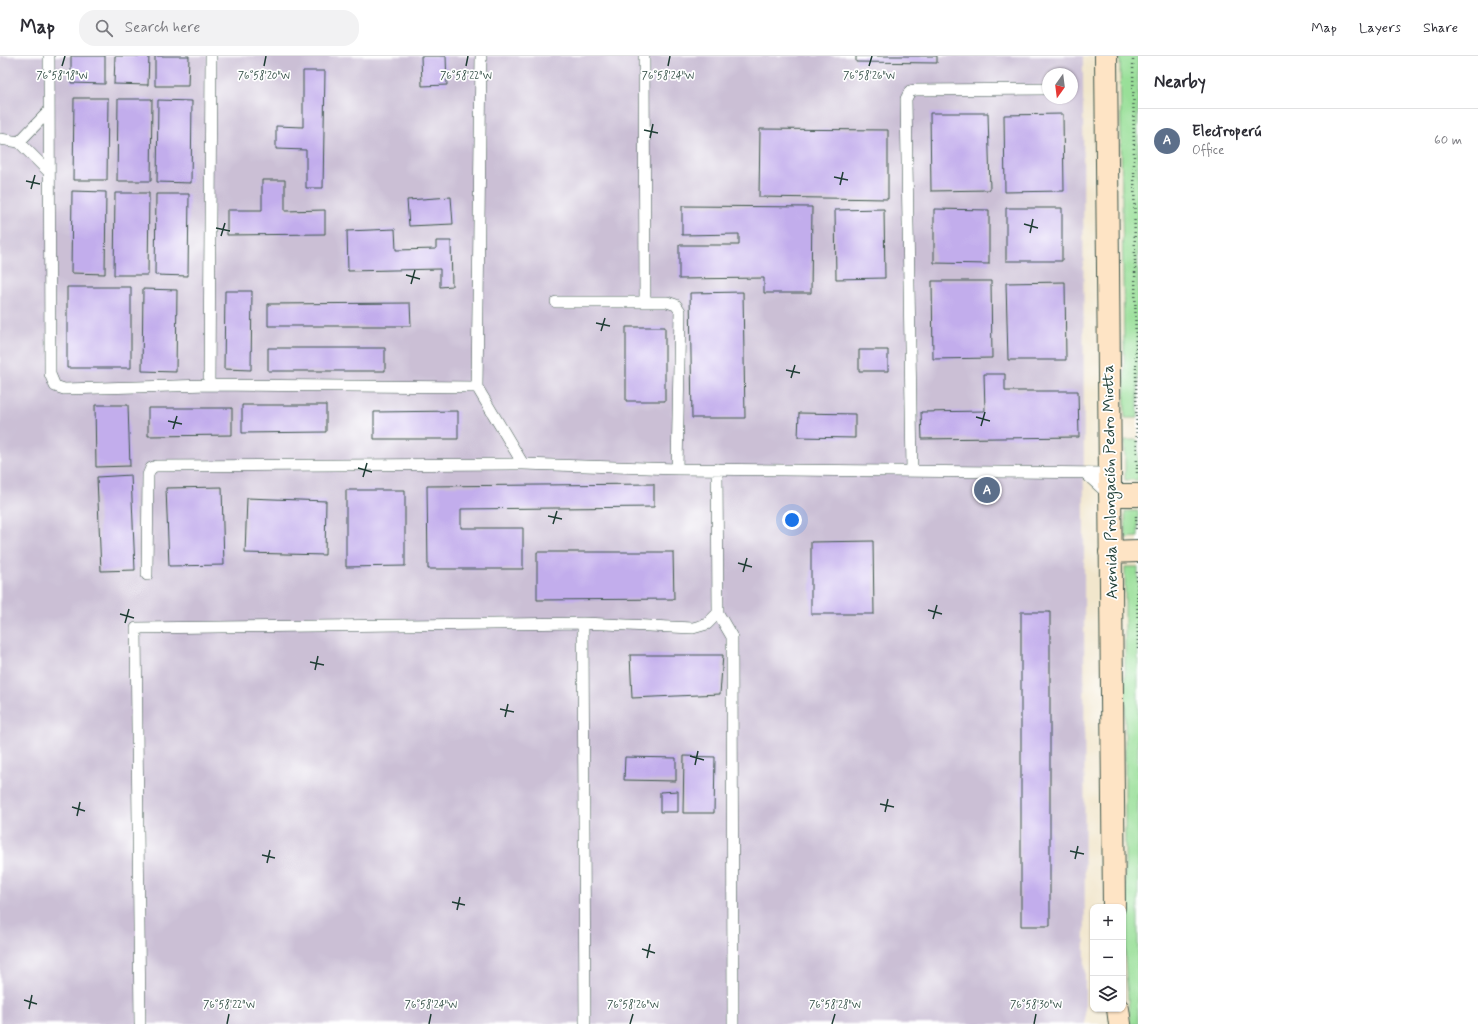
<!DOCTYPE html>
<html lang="en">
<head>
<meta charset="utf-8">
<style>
  body { margin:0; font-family:Mynerve,sans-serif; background:#f2f2f3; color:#2b2b33 }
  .controls { position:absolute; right:12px; bottom:12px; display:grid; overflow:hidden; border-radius:8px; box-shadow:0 1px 3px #0004 }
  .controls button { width:36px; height:36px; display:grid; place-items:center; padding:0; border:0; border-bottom:1px solid #e1e1e2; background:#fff; color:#2b2b33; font:20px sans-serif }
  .compass { position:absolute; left:1042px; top:12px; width:36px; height:36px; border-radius:50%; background:#fff; box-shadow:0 1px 3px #0004; rotate:194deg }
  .you { position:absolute; left:792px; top:464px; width:14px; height:14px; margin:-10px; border:3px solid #fff; border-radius:50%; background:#1a73e8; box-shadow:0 0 0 6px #1a73e833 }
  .badge { display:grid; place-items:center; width:26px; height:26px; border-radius:50%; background:#1f6fb2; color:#fff; font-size:13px; font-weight:700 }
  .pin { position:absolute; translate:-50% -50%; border:2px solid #fff; box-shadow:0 1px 4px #0006 }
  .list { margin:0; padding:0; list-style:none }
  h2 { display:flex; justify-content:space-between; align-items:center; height:52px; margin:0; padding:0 16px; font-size:17px }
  h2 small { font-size:13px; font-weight:400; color:#7c7c81 }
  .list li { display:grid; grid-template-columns:26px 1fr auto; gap:12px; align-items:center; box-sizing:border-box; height:64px; padding:0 16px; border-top:1px solid #e1e1e2 }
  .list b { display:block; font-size:15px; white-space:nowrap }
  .list p { margin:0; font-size:13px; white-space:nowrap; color:#7c7c81 }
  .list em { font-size:13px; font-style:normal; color:#7c7c81 }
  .icon { flex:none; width:22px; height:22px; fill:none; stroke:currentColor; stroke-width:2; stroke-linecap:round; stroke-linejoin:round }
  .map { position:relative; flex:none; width:1138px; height:968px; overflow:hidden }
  header { display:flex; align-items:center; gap:24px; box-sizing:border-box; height:56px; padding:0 20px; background:#fff; border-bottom:1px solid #e1e1e2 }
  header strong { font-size:19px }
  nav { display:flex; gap:22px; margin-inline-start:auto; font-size:14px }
  .search { width:280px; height:36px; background:#f2f2f3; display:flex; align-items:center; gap:10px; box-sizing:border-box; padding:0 14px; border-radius:16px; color:#7c7c81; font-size:15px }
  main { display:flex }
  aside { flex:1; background:#fff }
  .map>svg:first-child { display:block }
  .industrial { fill:#cbbfd5; fill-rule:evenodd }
  .green { fill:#99df98; stroke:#5c8e66 }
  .building { fill:#c2adec }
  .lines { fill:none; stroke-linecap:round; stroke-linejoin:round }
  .service-casing { stroke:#3e564b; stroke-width:12 }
  .secondary-casing { stroke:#3e564b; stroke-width:24 }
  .path { stroke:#3e564b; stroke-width:2.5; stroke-dasharray:1 3; stroke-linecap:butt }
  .service { stroke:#fff; stroke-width:11 }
  .secondary { stroke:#fee4c5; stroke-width:22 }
  .ticks { fill:none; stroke:#1f3d34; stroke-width:1.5 }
  .labels { text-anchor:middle; stroke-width:3.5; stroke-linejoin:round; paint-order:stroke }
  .street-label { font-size:16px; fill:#1f3d34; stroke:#fff }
  .ticks-label { font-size:10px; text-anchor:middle; fill:#1f3d34; stroke:#fff; stroke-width:3.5; stroke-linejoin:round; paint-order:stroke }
</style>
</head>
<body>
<header>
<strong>Map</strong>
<div class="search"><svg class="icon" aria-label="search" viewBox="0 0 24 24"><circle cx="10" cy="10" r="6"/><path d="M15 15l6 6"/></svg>Search here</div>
<nav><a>Map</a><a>Layers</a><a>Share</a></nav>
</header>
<main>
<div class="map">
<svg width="1138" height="968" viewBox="0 0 1138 968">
  <rect width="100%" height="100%" fill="#fff"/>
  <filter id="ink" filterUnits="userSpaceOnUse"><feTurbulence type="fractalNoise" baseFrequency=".025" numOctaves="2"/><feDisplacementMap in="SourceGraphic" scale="8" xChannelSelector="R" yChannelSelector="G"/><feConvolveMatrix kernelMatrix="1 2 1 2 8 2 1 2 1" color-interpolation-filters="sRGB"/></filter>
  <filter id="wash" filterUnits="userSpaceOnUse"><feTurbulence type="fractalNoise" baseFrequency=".012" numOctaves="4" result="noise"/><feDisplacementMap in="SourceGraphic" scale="16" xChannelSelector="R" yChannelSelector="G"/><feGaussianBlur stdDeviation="0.9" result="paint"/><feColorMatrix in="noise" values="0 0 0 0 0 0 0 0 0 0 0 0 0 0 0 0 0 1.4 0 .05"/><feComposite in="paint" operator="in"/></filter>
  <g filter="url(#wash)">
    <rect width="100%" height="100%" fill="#f1e6cc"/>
    <path class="industrial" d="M0,0H1083L1085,968H0ZM1048,18H1072V42H1048Z"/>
    <path class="green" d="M1120,0H1138V362H1125Z
      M1125,384H1138V424H1125Z
      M1125,455H1138V481L1126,482Z
      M1125,511H1138V968H1130L1125,903Z"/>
    <g id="blocks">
      <path class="building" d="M71,0H105V28L71,27Z
        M115,0H149L148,29L114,28Z
        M155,0H189L188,30H155Z
        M421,0H446L447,29L422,30Z
        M856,0H937V7L856,6Z
        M303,15H325L323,132H306V94L276,93V70L303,71Z
        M74,42H108L107,124H73Z
        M118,43H152L151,125H117Z
        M158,44L192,45L191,127L157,126Z
        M930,57H988L990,134L931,135Z
        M1063,58L1064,135L1005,136L1004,59Z
        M760,73L888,74V143L759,141Z
        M262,124H285V155L325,154V178L227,179V154H262Z
        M72,135L106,136L105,218L71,217Z
        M115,137H149L148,219H114Z
        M156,138H189L188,220L155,219Z
        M451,141L453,168L409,170L407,144Z
        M682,150L812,151L811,237H764V222L679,223V189H739V178L682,179Z
        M1006,152H1062V205H1006Z
        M884,153L885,222L836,223L835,154Z
        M934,153L989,154V208L934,207Z
        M395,173L396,194L436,193V185H451L452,230L440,231V213L348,215L347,175Z
        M932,225H991L992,302L933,303Z
        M1065,226L1066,304H1008L1006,227Z
        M67,231H131V312H67Z
        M143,233L177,234L176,316L142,315Z
        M225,235H252L251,314L224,313Z
        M743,236L745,362H692L690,237Z
        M410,247L411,270H268V248Z
        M626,271H665V345H626Z
        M268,292H385V315H268Z
        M859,294H888V315H859Z
        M984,318H1005V335H1078L1079,381L922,383L921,356L985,355Z
        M95,349H128L130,410L96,411Z
        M242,349H326V376L242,377Z
        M148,352H232V379L148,380Z
        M458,355V383H374V356Z
        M799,357L855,358V382L798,381Z
        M131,419L135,514L101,515L97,421Z
        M654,428V451L461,453V472H523V513H428L427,430Z
        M222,431L224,509L169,510L166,432Z
        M346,434H405V510L346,511Z
        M247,442L326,445L325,499L245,497Z
        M873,485L874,558H811V486Z
        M537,496H673L674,543L537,544Z
        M1021,556H1050V870H1021Z
        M630,599H723L720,638L632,642Z
        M684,700L715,701L714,757H683Z
        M625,701L676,702V725L624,724Z
        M678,735V756H660V736Z"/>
    </g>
  </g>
  <g filter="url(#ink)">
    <use href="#blocks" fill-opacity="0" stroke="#3e564b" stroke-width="1"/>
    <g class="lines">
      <defs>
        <path id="service" d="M49,0L50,318L55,330L64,333L209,329L477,331
          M481,0L477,331L523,408
          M644,0L645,246
          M0,83L19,86L49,116
          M19,86L49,55
          M556,246H667L676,249L680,255L677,413
          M209,329L211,0
          M717,413L718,557L732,581L733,968
          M912,414L906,43L910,35L916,34L1048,33
          M1085,417L1109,439
          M147,519L148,419L151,412L156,410L523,408L677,413L1109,417
          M583,567L585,968
          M140,968L136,572L583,567L693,572L707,568L718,557"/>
        <path id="secondary" d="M1106,0L1114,851
          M1110,439H1138
          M1110,496L1138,495
          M1118,953L1120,968"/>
      </defs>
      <use href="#service" class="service-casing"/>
      <use href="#secondary" class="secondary-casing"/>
      <path class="path" d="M1133,0L1137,417
        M1136,460V473
        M1137,516L1138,594"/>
      <use href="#service" class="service"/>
      <use href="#secondary" class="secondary"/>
    </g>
  </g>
  <path class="ticks" d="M62,10L65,0M264,10L266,0M466,10L468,0M668,10L670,0M869,10L872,0M644,74L658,77M650,82L653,68M834,121L848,124M26,125L40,128M840,129L843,116M31,133L35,119M1024,168L1038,172M216,172L230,175M1030,177L1033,163M221,180L225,167M406,219L420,223M411,228L415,214M596,267L610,270M601,275L605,262M786,314L800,317M791,322L795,309M976,361L990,365M168,365L182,368M981,370L985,356M173,373L177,360M358,412L372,416M363,421L367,407M548,460L562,463M553,468L557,455M738,507L752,511M743,516L747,502M928,554L942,558M120,558L134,562M933,563L937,549M125,567L129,553M310,606L324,609M315,614L318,600M500,653L514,656M505,661L508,648M690,700L704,704M695,709L698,695M880,748L894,751M72,751L85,755M885,756L888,743M77,760L80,746M1070,795L1084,798M262,799L275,802M1075,803L1078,790M267,807L270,794M452,846L465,849M457,854L460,841M642,893L655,897M647,902L650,888M24,944L37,948M29,953L32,939M227,968L229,958M429,968L431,958M630,968L633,958M832,968L835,958M1034,968L1036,958"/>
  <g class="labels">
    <g class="street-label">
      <text transform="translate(1109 426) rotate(-91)" y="6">Avenida Prolongación Pedro Miotta</text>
    </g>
  </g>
  <g class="ticks-label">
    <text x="62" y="23">76°58'18"W</text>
    <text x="264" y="23">76°58'20"W</text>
    <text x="466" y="23">76°58'22"W</text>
    <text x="668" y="23">76°58'24"W</text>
    <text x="869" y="23">76°58'26"W</text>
    <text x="229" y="952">76°58'22"W</text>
    <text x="431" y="952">76°58'24"W</text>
    <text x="633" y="952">76°58'26"W</text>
    <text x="835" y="952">76°58'28"W</text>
    <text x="1036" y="952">76°58'30"W</text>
  </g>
</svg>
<div class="controls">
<button>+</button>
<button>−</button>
<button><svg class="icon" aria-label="layers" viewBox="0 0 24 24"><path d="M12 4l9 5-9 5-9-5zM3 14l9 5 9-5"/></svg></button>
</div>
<svg class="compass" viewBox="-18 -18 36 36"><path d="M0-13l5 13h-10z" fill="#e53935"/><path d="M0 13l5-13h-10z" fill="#7c7c81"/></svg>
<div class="you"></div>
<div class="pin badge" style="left:987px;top:434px;background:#5c6f8a">A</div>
</div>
<aside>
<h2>Nearby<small></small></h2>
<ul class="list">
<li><span class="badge" style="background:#5c6f8a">A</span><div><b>Electroperú</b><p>Office</p></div><em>60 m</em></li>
</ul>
</aside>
</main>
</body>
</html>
